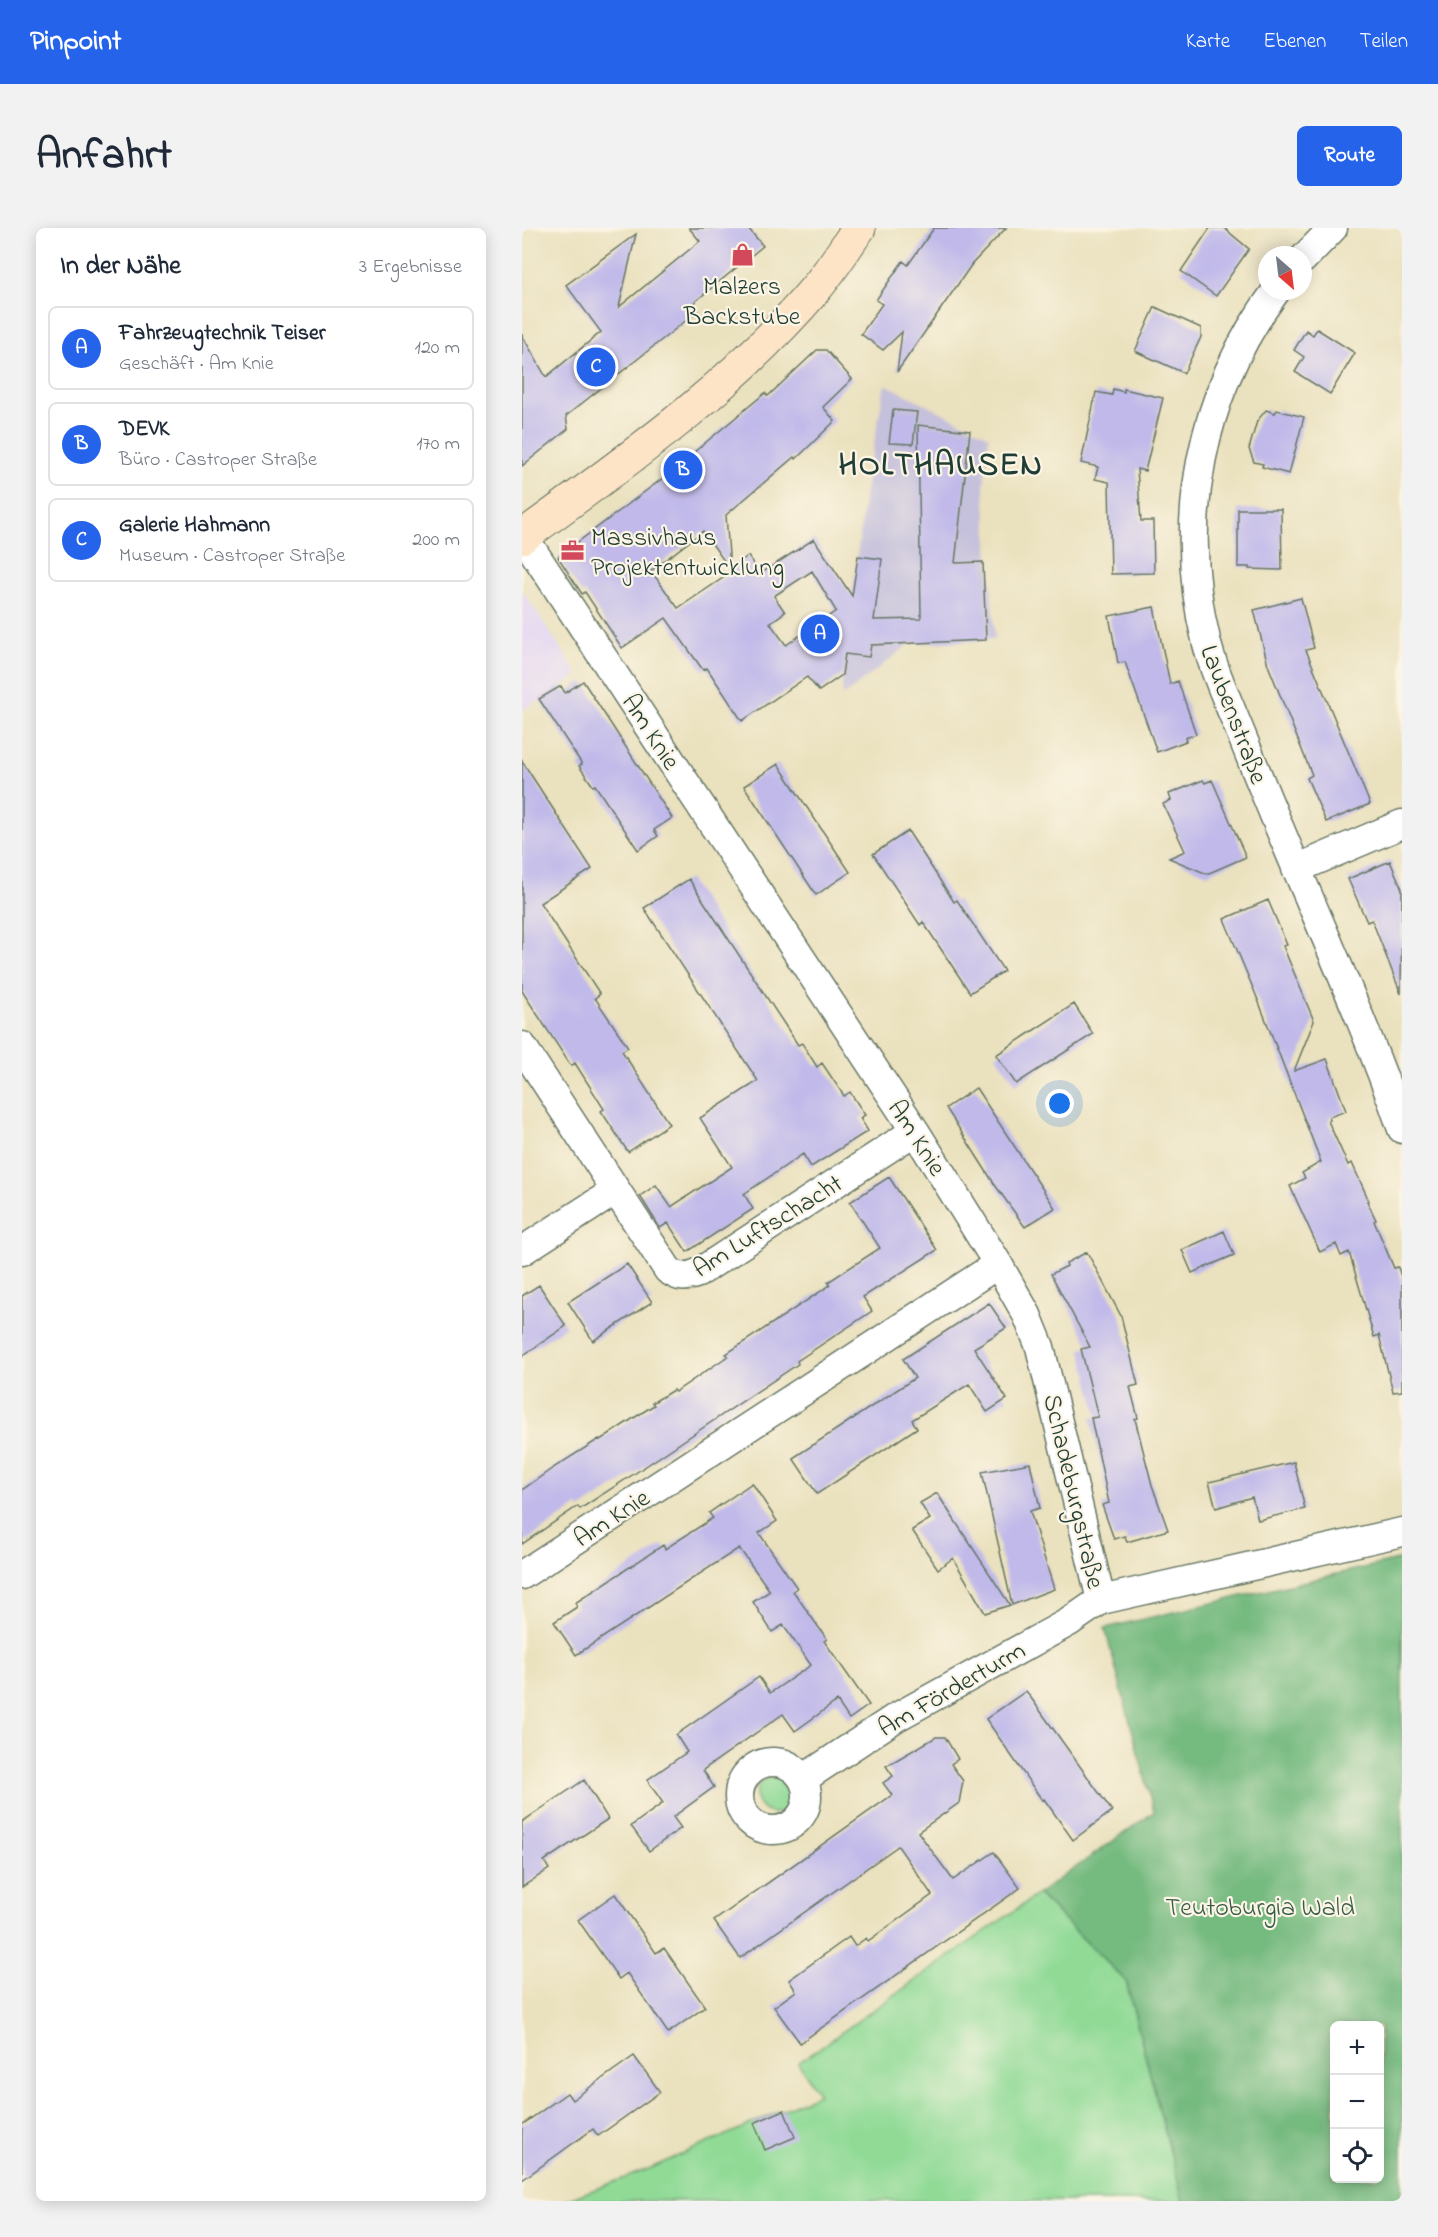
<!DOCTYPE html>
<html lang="de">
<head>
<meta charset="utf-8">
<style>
  body { margin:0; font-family:"Indie Flower",sans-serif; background:#f2f2f3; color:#1f2937 }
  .controls { position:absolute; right:18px; bottom:18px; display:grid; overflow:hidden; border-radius:9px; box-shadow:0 3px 15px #0003 }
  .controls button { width:54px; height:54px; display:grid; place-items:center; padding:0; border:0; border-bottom:2px solid #e0e1e3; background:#fff; color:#1f2937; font:30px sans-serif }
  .compass { position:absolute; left:736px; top:18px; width:54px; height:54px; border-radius:50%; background:#fff; box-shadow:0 3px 15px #0003; rotate:152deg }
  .you { position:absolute; left:538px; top:876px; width:21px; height:21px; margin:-15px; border:4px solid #fff; border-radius:50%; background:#1a73e8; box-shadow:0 0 0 9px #1a73e833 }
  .badge { display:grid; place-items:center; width:39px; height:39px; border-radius:50%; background:#2563eb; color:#fff; font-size:20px; font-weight:700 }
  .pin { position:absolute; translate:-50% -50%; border:3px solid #fff; box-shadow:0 2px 6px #0006 }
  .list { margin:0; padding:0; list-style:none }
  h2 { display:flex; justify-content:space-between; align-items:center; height:78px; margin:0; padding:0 24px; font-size:26px }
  h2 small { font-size:20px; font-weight:400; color:#747a83 }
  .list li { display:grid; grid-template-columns:39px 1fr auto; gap:18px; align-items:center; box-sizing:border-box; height:84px; margin:0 12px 12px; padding:0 12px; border:2px solid #e0e1e3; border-radius:9px }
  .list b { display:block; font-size:22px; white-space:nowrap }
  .list p { margin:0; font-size:20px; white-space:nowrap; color:#747a83 }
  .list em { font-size:20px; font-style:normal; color:#747a83 }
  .icon { flex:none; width:33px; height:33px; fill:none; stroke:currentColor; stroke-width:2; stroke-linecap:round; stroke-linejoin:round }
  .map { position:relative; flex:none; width:880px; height:1973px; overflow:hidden; border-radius:9px }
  header { display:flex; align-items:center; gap:36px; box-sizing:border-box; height:84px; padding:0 30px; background:#2563eb; color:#fff }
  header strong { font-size:28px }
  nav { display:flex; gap:33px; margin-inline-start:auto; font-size:21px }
  .intro { display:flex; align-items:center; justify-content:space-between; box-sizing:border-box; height:144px; padding:0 36px }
  h1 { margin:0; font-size:42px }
  .button { padding:15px 27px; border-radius:9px; background:#2563eb; color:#fff; font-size:21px; font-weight:700 }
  main { display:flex; gap:36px; padding:0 36px }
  aside { flex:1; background:#fff; border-radius:9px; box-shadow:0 3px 15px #0003 }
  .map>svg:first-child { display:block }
  .built { fill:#e1d4f4 }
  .industrial { fill:#c5c0db }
  .green { fill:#90da96; stroke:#588c65; stroke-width:1.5 }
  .forest { fill:#74ba7f; stroke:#4a7c5a; stroke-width:1.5; fill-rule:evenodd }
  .building { fill:#c0b9ea; fill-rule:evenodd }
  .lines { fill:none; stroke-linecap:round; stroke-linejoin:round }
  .minor-casing { stroke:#667664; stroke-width:31 }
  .secondary-casing { stroke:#667664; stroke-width:35 }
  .minor { stroke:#fff; stroke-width:28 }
  .secondary { stroke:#fee4c6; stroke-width:33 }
  .labels { text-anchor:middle; stroke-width:4.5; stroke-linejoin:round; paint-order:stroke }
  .poi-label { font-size:26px; fill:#1f3d34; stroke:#fcf5e5 }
  .street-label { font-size:26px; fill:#1f3d34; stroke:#fcf5e5 }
  .park-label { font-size:26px; fill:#365c48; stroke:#fcf5e5 }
  .district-label { font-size:32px; font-weight:bold; letter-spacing:1.5px; fill:#1f3d34; stroke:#fcf5e5 }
</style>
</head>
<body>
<header>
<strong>Pinpoint</strong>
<nav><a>Karte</a><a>Ebenen</a><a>Teilen</a></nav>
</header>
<div class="intro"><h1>Anfahrt</h1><a class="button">Route</a></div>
<main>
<aside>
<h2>In der Nähe<small>3 Ergebnisse</small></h2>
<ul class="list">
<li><span class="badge">A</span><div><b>Fahrzeugtechnik Teiser</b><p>Geschäft · Am Knie</p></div><em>120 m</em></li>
<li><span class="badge">B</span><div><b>DEVK</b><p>Büro · Castroper Straße</p></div><em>170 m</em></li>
<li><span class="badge">C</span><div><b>Galerie Hahmann</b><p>Museum · Castroper Straße</p></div><em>200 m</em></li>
</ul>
</aside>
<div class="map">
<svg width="880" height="1973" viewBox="0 0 880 1973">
  <rect width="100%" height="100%" fill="#fcf5e5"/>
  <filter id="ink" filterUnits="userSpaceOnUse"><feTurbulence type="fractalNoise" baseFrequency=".0167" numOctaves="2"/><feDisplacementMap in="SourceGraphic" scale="12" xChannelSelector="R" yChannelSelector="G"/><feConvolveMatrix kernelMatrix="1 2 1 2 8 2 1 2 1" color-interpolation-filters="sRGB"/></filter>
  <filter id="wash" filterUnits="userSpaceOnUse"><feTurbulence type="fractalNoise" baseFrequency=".008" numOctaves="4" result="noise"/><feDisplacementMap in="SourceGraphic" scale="24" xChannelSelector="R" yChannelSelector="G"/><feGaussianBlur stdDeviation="1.35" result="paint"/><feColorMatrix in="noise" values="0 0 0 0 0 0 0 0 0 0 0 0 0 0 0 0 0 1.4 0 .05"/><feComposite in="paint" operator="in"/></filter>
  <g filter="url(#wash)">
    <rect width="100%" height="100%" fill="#eae1be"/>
    <path class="built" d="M0,362L56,447L0,483Z"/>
    <path class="industrial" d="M363,156L467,208L462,259L473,411L389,415L321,468L320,453L343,263Z"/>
    <path class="green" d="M234 1567a18 18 0 1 1 36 0a18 18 0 1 1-36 0Z
      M516,1666L604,1753L661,1973H42L129,1940L297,1866L276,1835Z"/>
    <path class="forest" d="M880,1331V1973H661L604,1753L516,1666L632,1584L583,1400ZM812,1798H858V1950H812Z"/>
    <g id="blocks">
      <path class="building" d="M167,0H226L241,18L170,76L176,83L44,188L46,201L0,238V107L24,149L79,104L44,57L114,6L97,79L178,13Z
        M412,0H484L450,36L375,144L380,104L361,122L339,106L360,76L354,72L381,33L386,37Z
        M688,0H702L727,21L694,68L659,43Z
        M633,79L679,100V109L662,145L613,123Z
        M795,101L833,125L808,166L773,144L782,129L772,122L784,102L791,107Z
        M295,122H304L330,151L301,179L313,193L274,231L272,229L204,287L208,340L226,328L238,346L292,311L330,368L336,328L360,331L352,392L399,391L396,197L448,203L433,335L461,334L464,412L349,417L347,429L323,426L320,447L297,463L285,449L220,493L185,440L181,442L144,390L100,420L63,364L60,366L36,329L141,250L243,165L246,168ZM181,303L210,344L156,380L129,343ZM290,343L314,383L264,417L248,395L263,384L252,368Z
        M591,161L602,164V161L641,170L623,243L615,241L619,293H631L632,345L589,346L587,254L573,251L576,239L559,235L574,164L590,167Z
        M371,182L395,184L391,216L367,215Z
        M744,182L753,185L755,182L782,189L767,246L740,239L741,236L732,234L727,221L735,193Z
        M716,281H759L760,342L727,341V339H716Z
        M779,370L792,420L784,422L848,576L804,594L785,550L790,547L746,437L732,382Z
        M632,379L648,456L656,453L674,506L663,510L664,513L635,524L603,434L596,435L587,388Z
        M61,453L150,590L132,602L136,608L116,622L73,557L71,558L57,538L60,536L17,471L39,458L43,465Z
        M0,533L70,641L18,675L78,766L73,770L106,819L100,823L147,896L106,924L79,883L82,881L53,835L49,838L0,763Z
        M256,536L328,644L294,667L222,558Z
        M681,552L683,555L690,552L724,629L685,646L647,630L663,623L641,576L649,572L647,566Z
        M386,603L432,674L435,672L482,743L448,765L401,694L398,697L351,626Z
        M868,633L880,661L879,766L850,692L845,694L826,651Z
        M167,651L276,817L280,815L295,839L300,835L322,868L328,864L343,887L338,890L346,903L289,939L281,926L222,966L231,981L165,1024L146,995L138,1000L118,968L134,957L149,979L210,939L178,890L236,853L122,680Z
        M746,672L765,717L761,718L792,793L772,843L805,831L824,883L807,889L808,892L806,893L826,937L830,935L847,973H845L854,992L852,993L872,1040L876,1039L880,1052V1163L871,1164L857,1107L852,1109L827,1024L819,1028L814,1016L798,1024L768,958L783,950L780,945L799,934L736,772L702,691Z
        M552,776L571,806L494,856L474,827Z
        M454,860L533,980L503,999L473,957L424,880Z
        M367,949L415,1022L341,1069L350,1083L275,1133L276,1136L118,1242L58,1281L56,1278L0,1316V1262L31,1240L77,1211L78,1212L132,1177L130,1175L151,1162L153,1164L206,1128L204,1126L308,1057L306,1054L358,1020L328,974Z
        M702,1003L712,1027L670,1045L660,1022Z
        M565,1024L599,1088L616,1157L608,1159L616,1190L613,1191L630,1257L646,1302L605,1314L603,1308L592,1311L580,1277L587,1275L569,1190L576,1189L559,1121L568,1119L529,1046L545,1038L544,1035Z
        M105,1036L130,1074L71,1113L46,1074Z
        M17,1057L44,1098L0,1128V1068Z
        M467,1075L484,1100L452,1120L485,1171L465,1184L447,1156L390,1192L395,1200L295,1266L271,1230L393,1150L381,1131Z
        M772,1234L783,1281L736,1292L730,1269L694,1280L687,1254Z
        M508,1235L518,1280L508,1283L532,1361L490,1377L460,1244Z
        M230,1255L255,1293L237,1305L275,1360L271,1363L305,1411L302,1413L347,1477L327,1491L315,1473L273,1503L261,1486L181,1542L192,1559L151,1589L159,1600L127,1623L109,1598L141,1575L125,1552L165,1524L154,1507L237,1449L248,1465L289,1437L261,1397L250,1404L231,1374L248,1363L217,1320L54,1427L32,1394L55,1379L53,1375L141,1317L143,1321L191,1290L187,1285Z
        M415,1265L424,1279L488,1377L463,1385L431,1330L416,1341L390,1302L408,1291L398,1275Z
        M504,1463L590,1583L551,1612L522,1571L520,1572L464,1491Z
        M414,1509H423L436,1531L429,1536L441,1553L437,1575L396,1604L431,1652L472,1624L498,1660L278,1815L252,1779L274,1763L267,1752L327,1709L333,1718L344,1710L346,1713L410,1667L376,1618L218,1730L192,1693L370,1567L361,1555L371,1548L364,1538Z
        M62,1552L86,1591L22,1633L27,1641L0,1659V1594Z
        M93,1666L134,1725L142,1720L183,1779L146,1805L105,1745L97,1751L56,1692Z
        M112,1828L138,1864L76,1908L71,1901L0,1952V1897L45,1865L50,1872Z
        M262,1882L273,1909L243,1922L232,1895Z"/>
    </g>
  </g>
  <g filter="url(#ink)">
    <use href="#blocks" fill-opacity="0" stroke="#667664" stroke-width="1.5"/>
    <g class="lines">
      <defs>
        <path id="minor" d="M781,31L811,0
          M754,63C678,165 654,294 685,416C691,440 701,462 710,484C723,515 735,546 748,577C792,685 842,791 880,901
          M1,308L393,903L476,1036L505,1087L518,1119L579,1372
          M774,641L880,596
          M0,818L146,1042C157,1050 163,1050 176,1045L393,903
          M0,1023L93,963
          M0,1347L476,1036
          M217 1568a34 34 0 1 1 68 0a34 34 0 1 1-68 0Z
          M281,1551L373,1490L547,1394L579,1372L880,1304"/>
        <path id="secondary" d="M0,309C103,234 212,158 295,59C310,41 323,20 337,0"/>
      </defs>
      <use href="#minor" class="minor-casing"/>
      <use href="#secondary" class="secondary-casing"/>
      <use href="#minor" class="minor"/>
      <use href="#secondary" class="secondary"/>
    </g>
  </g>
  <defs>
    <symbol id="shop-bare" viewBox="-9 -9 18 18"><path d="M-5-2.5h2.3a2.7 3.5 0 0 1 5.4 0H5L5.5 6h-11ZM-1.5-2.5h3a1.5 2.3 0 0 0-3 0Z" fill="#d1495b" stroke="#fcf5e5" stroke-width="2.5" paint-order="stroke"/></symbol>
    <symbol id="office-bare" viewBox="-9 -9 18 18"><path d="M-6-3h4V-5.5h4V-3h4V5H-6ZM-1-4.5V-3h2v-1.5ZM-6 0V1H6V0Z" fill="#d1495b" stroke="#fcf5e5" stroke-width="2.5" paint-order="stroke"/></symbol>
  </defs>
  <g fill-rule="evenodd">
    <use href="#shop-bare" x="204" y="10" width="33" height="33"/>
    <use href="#office-bare" x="34" y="306" width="33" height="33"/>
  </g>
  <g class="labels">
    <g class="poi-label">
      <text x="220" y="66">Malzers<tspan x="220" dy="30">Backstube</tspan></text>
      <text x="69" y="317" text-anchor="start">Massivhaus<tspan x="69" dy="30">Projektentwicklung</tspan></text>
    </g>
    <g class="street-label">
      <text transform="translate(713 486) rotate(69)" y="9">Laubenstraße</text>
      <text transform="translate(130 503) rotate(57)" y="9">Am Knie</text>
      <text transform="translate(396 909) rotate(57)" y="9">Am Knie</text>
      <text transform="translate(245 997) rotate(-32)" y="9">Am Luftschacht</text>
      <text transform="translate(553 1263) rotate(77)" y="9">Schadeburgstraße</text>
      <text transform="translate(89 1289) rotate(-33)" y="9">Am Knie</text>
      <text transform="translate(429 1460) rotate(-30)" y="9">Am Förderturm</text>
    </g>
    <g class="park-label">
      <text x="738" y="1687">Teutoburgia Wald</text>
    </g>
    <g class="district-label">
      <text x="419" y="246">HOLTHAUSEN</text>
    </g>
  </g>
</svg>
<div class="controls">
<button>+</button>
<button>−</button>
<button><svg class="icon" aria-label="locate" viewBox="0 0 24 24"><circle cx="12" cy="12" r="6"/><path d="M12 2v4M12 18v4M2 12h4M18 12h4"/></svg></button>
</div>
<svg class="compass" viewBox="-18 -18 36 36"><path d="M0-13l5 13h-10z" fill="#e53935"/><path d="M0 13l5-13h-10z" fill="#747a83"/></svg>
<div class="you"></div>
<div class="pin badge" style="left:298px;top:406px">A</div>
<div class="pin badge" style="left:161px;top:242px">B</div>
<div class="pin badge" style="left:74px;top:139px">C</div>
</div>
</main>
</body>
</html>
